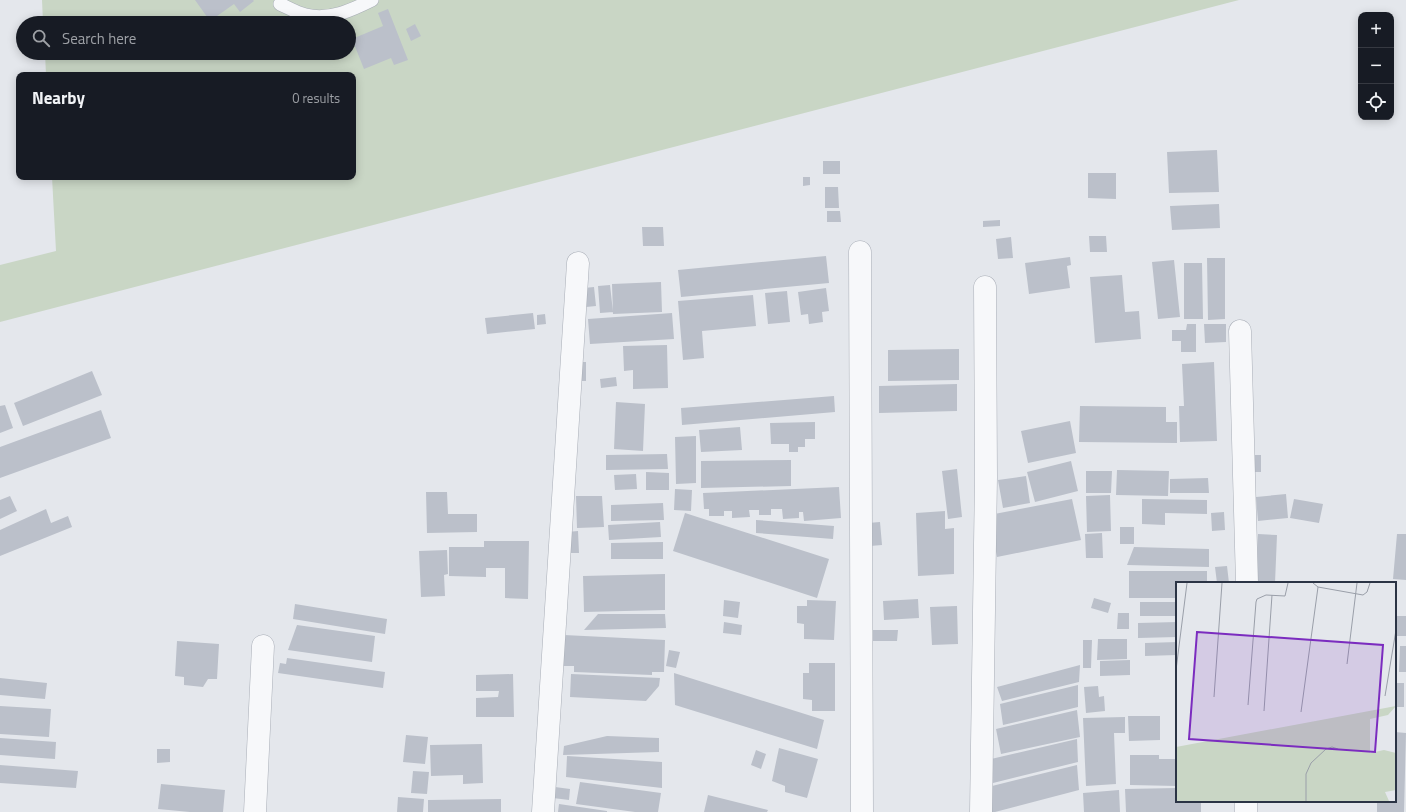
<!DOCTYPE html>
<html lang="en">
<head>
<meta charset="utf-8">
<style>
  body { margin:0; font-family:"Titillium Web",sans-serif; background:#242831; color:#f1f3f6 }
  .controls { position:absolute; right:12px; top:12px; display:grid; overflow:hidden; border-radius:8px; box-shadow:0 2px 10px #0003 }
  .controls button { width:36px; height:36px; display:grid; place-items:center; padding:0; border:0; border-bottom:1px solid #363941; background:#171b24; color:#f1f3f6; font:20px sans-serif }
  .list { margin:0; padding:0; list-style:none }
  h2 { display:flex; justify-content:space-between; align-items:center; height:52px; margin:0; padding:0 16px; font-size:17px }
  h2 small { font-size:13px; font-weight:400; color:#9ea1a6 }
  .icon { flex:none; width:22px; height:22px; fill:none; stroke:currentColor; stroke-width:2; stroke-linecap:round; stroke-linejoin:round }
  .map { position:relative; flex:none; width:1406px; height:812px; overflow:hidden }
  .search { position:absolute; background:#171b24; box-shadow:0 2px 10px #0003; left:16px; top:16px; width:340px; height:44px; display:flex; align-items:center; gap:10px; box-sizing:border-box; padding:0 14px; border-radius:22px; color:#9ea1a6; font-size:15px }
  .panel { position:absolute; background:#171b24; box-shadow:0 2px 10px #0003; left:16px; top:72px; width:340px; height:108px; border-radius:8px }
  .map>svg:first-child { display:block }
  .green { fill:#c9d6c5 }
  .building { fill:#bbc0ca }
  .lines { fill:none; stroke-linecap:round; stroke-linejoin:round }
  .service-casing { stroke:#a9aeb7; stroke-width:14 }
  .minor-casing { stroke:#a9aeb7; stroke-width:23 }
  .service { stroke:#f7f8fa; stroke-width:13 }
  .minor { stroke:#f7f8fa; stroke-width:22 }
  .inset-road { fill:none; stroke:#9a9fa9; stroke-width:1 }
  .view { fill:#7b2cbf; fill-opacity:0.15; stroke:#7b2cbf; stroke-width:2 }
  .inset-edge { fill:none; stroke:#2b3445; stroke-width:2 }
</style>
</head>
<body>
<div class="map">
<svg width="1406" height="812" viewBox="0 0 1406 812">
  <rect width="100%" height="100%" fill="#e4e7ec"/>
  <path class="green" d="M42,0H1239L0,322V265L56,251L52,177H353V75H46L45,53H349V23H43Z"/>
  <path class="building" d="M195,0H253L254,1L240,12L234,4L210,21Z
    M388,9L408,60L394,65L391,58L364,69L352,39L383,26L378,13Z
    M415,24L421,36L411,41L406,29Z
    M1217,150L1219,192L1169,193L1167,152Z
    M823,161H840V174H823Z
    M1088,173H1116V199L1088,198Z
    M803,177H810V185L803,186Z
    M825,187H838L839,208H825Z
    M1219,204L1220,228L1172,230L1170,206Z
    M827,211H840L841,222H827Z
    M1000,220V226L983,227V221Z
    M642,227H663L664,246H643Z
    M1089,236H1106L1107,252H1090Z
    M1011,237L1013,258L998,259L996,239Z
    M826,256L829,283L681,297L678,270Z
    M1070,257L1071,265L1067,266L1070,288L1029,294L1025,263Z
    M1207,258H1225V319L1208,320Z
    M1174,260L1180,317L1158,319L1152,262Z
    M1184,263H1202L1203,319H1184Z
    M1122,275L1125,312L1139,311L1141,339L1095,343L1090,277Z
    M661,282L662,312L613,314L612,284Z
    M610,285L613,312L600,313L598,286Z
    M594,287L596,306L586,307L584,288Z
    M826,288L829,311L822,312L823,322L809,324L808,314L801,315L798,292Z
    M787,291L790,322L768,324L765,293Z
    M753,295L756,326L702,331L704,358L683,360L678,301Z
    M533,313L535,329L487,334L485,318Z
    M672,313L674,339L590,344L588,319Z
    M545,314L546,324L537,325V315Z
    M1187,324H1196V352H1181V341H1172V330H1186Z
    M1204,324H1226V342L1205,343Z
    M667,345L668,388L633,389V370L624,371L623,346Z
    M959,349V380L888,381V350Z
    M575,362H586V381H576Z
    M1214,362L1217,441L1180,442L1179,406H1184L1182,364Z
    M92,371L102,395L23,426L14,403Z
    M616,377L617,386L601,388L600,379Z
    M957,384V411L879,413V386Z
    M834,396L835,412L682,425L681,408Z
    M616,402L645,404L643,451L614,449Z
    M5,405L13,428L0,433V406Z
    M1080,406L1166,407V422H1177V443L1079,442Z
    M101,410L111,438L0,478V447Z
    M1070,421L1076,453L1028,463L1021,431Z
    M815,422V439H805V447H798V452H789V444H771L770,423Z
    M740,427L742,450L701,452L699,430Z
    M696,436V483L676,484L675,437Z
    M667,454L668,469L606,470V455Z
    M1250,455H1261V472H1250Z
    M791,460V486L701,488V461Z
    M1071,461L1078,491L1035,502L1027,472Z
    M957,469L962,517L948,519L942,471Z
    M1117,470L1169,471L1168,496L1116,495Z
    M1086,471H1112L1111,493H1086Z
    M646,472L669,473V490H646Z
    M636,474L637,489L615,490L614,475Z
    M1026,476L1030,503L1003,508L998,480Z
    M1208,478L1209,493H1170V479Z
    M839,487L841,518L804,521L803,512H799V518L783,519L782,509H771V515H759V510H749L750,517L732,518V511H724V516H709V509H704L703,493Z
    M675,489L692,490L691,511L674,510Z
    M426,492H447L448,514H477V532L427,533Z
    M1286,494L1288,518L1258,521L1256,497Z
    M1110,495L1111,531L1087,532L1086,496Z
    M10,496L17,511L0,519V500Z
    M576,496H602L604,527L577,528Z
    M1072,499L1081,540L997,557L989,515Z
    M1142,499L1207,500V514L1165,513V525L1142,524Z
    M1294,499L1323,504L1319,523L1290,518Z
    M663,503L664,520L611,521V505Z
    M46,509L51,523L68,516L72,527L0,556V530Z
    M945,511V529L954,528V574L918,576L916,513Z
    M1224,512L1225,530L1212,531L1211,513Z
    M685,513L829,559L817,598L673,551Z
    M756,520L834,526L833,539L756,533Z
    M660,522L661,537L609,540L608,525Z
    M880,522L882,545L870,546L868,523Z
    M1120,527H1134V544H1120Z
    M578,531L579,553H567V532Z
    M1102,533L1103,558H1086L1085,534Z
    M1258,534L1277,535L1275,583H1256Z
    M1397,534H1406V580L1393,579Z
    M484,541H529L528,599L505,598V568H486V577L449,576V547H484Z
    M663,542V559H611V543Z
    M1134,547L1209,549V567L1127,565Z
    M447,550L448,574L444,575L445,596L421,597L419,551Z
    M1227,566L1229,583H1217L1215,567Z
    M1129,571H1207V583H1177V598H1129Z
    M665,574V610L584,612L583,576Z
    M1094,598L1111,603L1108,613L1091,608Z
    M918,599L919,618L884,620L883,601Z
    M724,600L740,602L738,618L723,616Z
    M807,600L836,601L834,640L804,639V624L797,623V606H807Z
    M1140,602H1177V616H1140Z
    M295,604L387,619L385,634L293,619Z
    M957,606L958,644L932,645L930,607Z
    M1118,613H1129V629H1117Z
    M598,614H665L666,628L584,630Z
    M1395,616H1406V636H1395Z
    M724,622L742,625L741,635L723,633Z
    M1177,622V637L1138,638V623Z
    M297,625L375,636L372,662L288,650Z
    M873,630H898L897,641H873Z
    M564,635L665,640L664,672H652V675L574,672V666H562Z
    M1098,639H1127V659L1097,660Z
    M1083,640H1092L1091,668H1083Z
    M177,641L219,644L217,679H208L203,687L184,685V677L175,676Z
    M1177,642V655L1145,656V643Z
    M1400,646H1406V672H1399Z
    M669,650L680,652L676,668L666,666Z
    M287,658L385,672L383,688L278,673L280,663L286,664Z
    M1130,660V675L1100,676V661Z
    M809,663H835V711H812V700L803,699V673H809Z
    M1080,665L1079,682L1002,701L997,687Z
    M674,673L824,720L817,749L675,705Z
    M513,674L514,717H476V698L498,697L499,691H476V675Z
    M571,674L660,678L659,686L646,701L570,697Z
    M0,678L47,683L45,699L0,695Z
    M1395,683H1404V707H1395Z
    M1078,685V707L1003,725L1000,704Z
    M1098,686L1099,697L1104,696L1105,711L1086,713L1084,687Z
    M0,706L51,709L49,737L0,734Z
    M1077,710L1080,737L1001,754L996,729Z
    M1128,716H1160V740L1129,741Z
    M1125,717V733H1114L1116,784L1086,786L1083,718Z
    M1395,732L1406,733L1404,812H1377V801H1395Z
    M406,735L428,737L425,764L403,762Z
    M607,736L659,738V752L563,755L564,746Z
    M0,738L56,742L55,759L0,755Z
    M1077,739L1078,762L989,784L991,759Z
    M482,744L483,783L463,784V775L431,776L430,745Z
    M779,748L818,759L807,798L785,792V786L772,781Z
    M157,749H170V762L157,763Z
    M756,750L766,754L761,769L751,765Z
    M1130,755H1159V759H1177V786L1130,785Z
    M567,756L662,762V788L566,777Z
    M0,765L78,771L76,788L0,783Z
    M1077,765L1079,790L995,812H989L988,787Z
    M413,771L429,772L427,794L411,793Z
    M580,782L661,793L658,812H635L576,804Z
    M161,784L225,790L223,812H190L158,809Z
    M555,787L570,789L569,800L553,798Z
    M1177,788V801H1201V812H1126L1125,789Z
    M1119,790L1120,812H1084L1083,793Z
    M708,795L768,810L767,812H704Z
    M398,797L424,799L423,812H397Z
    M501,799V812H428V800Z
    M559,804L607,811V812H558Z"/>
  <g class="lines">
    <defs>
      <path id="service" d="M280,4C289,8 297,13 306,15C329,21 352,10 372,0"/>
      <path id="minor" d="M860,252L862,812
        M1240,331L1247,583
        M255,812L263,646
        M543,812L578,263
        M981,812L986,477L985,287
        M1246,812V801"/>
    </defs>
    <use href="#service" class="service-casing"/>
    <use href="#minor" class="minor-casing"/>
    <use href="#service" class="service"/>
    <use href="#minor" class="minor"/>
  </g>
  <g transform="translate(1176 582)">
    <rect width="220" height="220" fill="#e4e7ec"/>
    <path d="M220,124L212,133L194,137V171L208,168L220,171V208L209,210L213,219H0V165Z" fill="#c9d6c5"/>
    <path class="inset-road" d="M137,1L142,5L187,13L191,10L194,1M171,82L181,1M0,88L11,1M209,114L220,48M38,115L46,1M72,123L80,20L81,17L90,13L109,14L112,1M88,129L96,13M125,130L142,5M130,219V192L135,181L150,167L156,165L162,167"/>
    <path class="view" d="M21,50L207,63L199,170L13,157Z"/>
    <rect width="220" height="220" class="inset-edge"/>
  </g>
</svg>
<div class="controls">
<button>+</button>
<button>−</button>
<button><svg class="icon" aria-label="locate" viewBox="0 0 24 24"><circle cx="12" cy="12" r="6"/><path d="M12 2v4M12 18v4M2 12h4M18 12h4"/></svg></button>
</div>
<div class="search"><svg class="icon" aria-label="search" viewBox="0 0 24 24"><circle cx="10" cy="10" r="6"/><path d="M15 15l6 6"/></svg>Search here</div>
<section class="panel">
<h2>Nearby<small>0 results</small></h2>
<ul class="list">
</ul>
</section>
</div>
</body>
</html>
